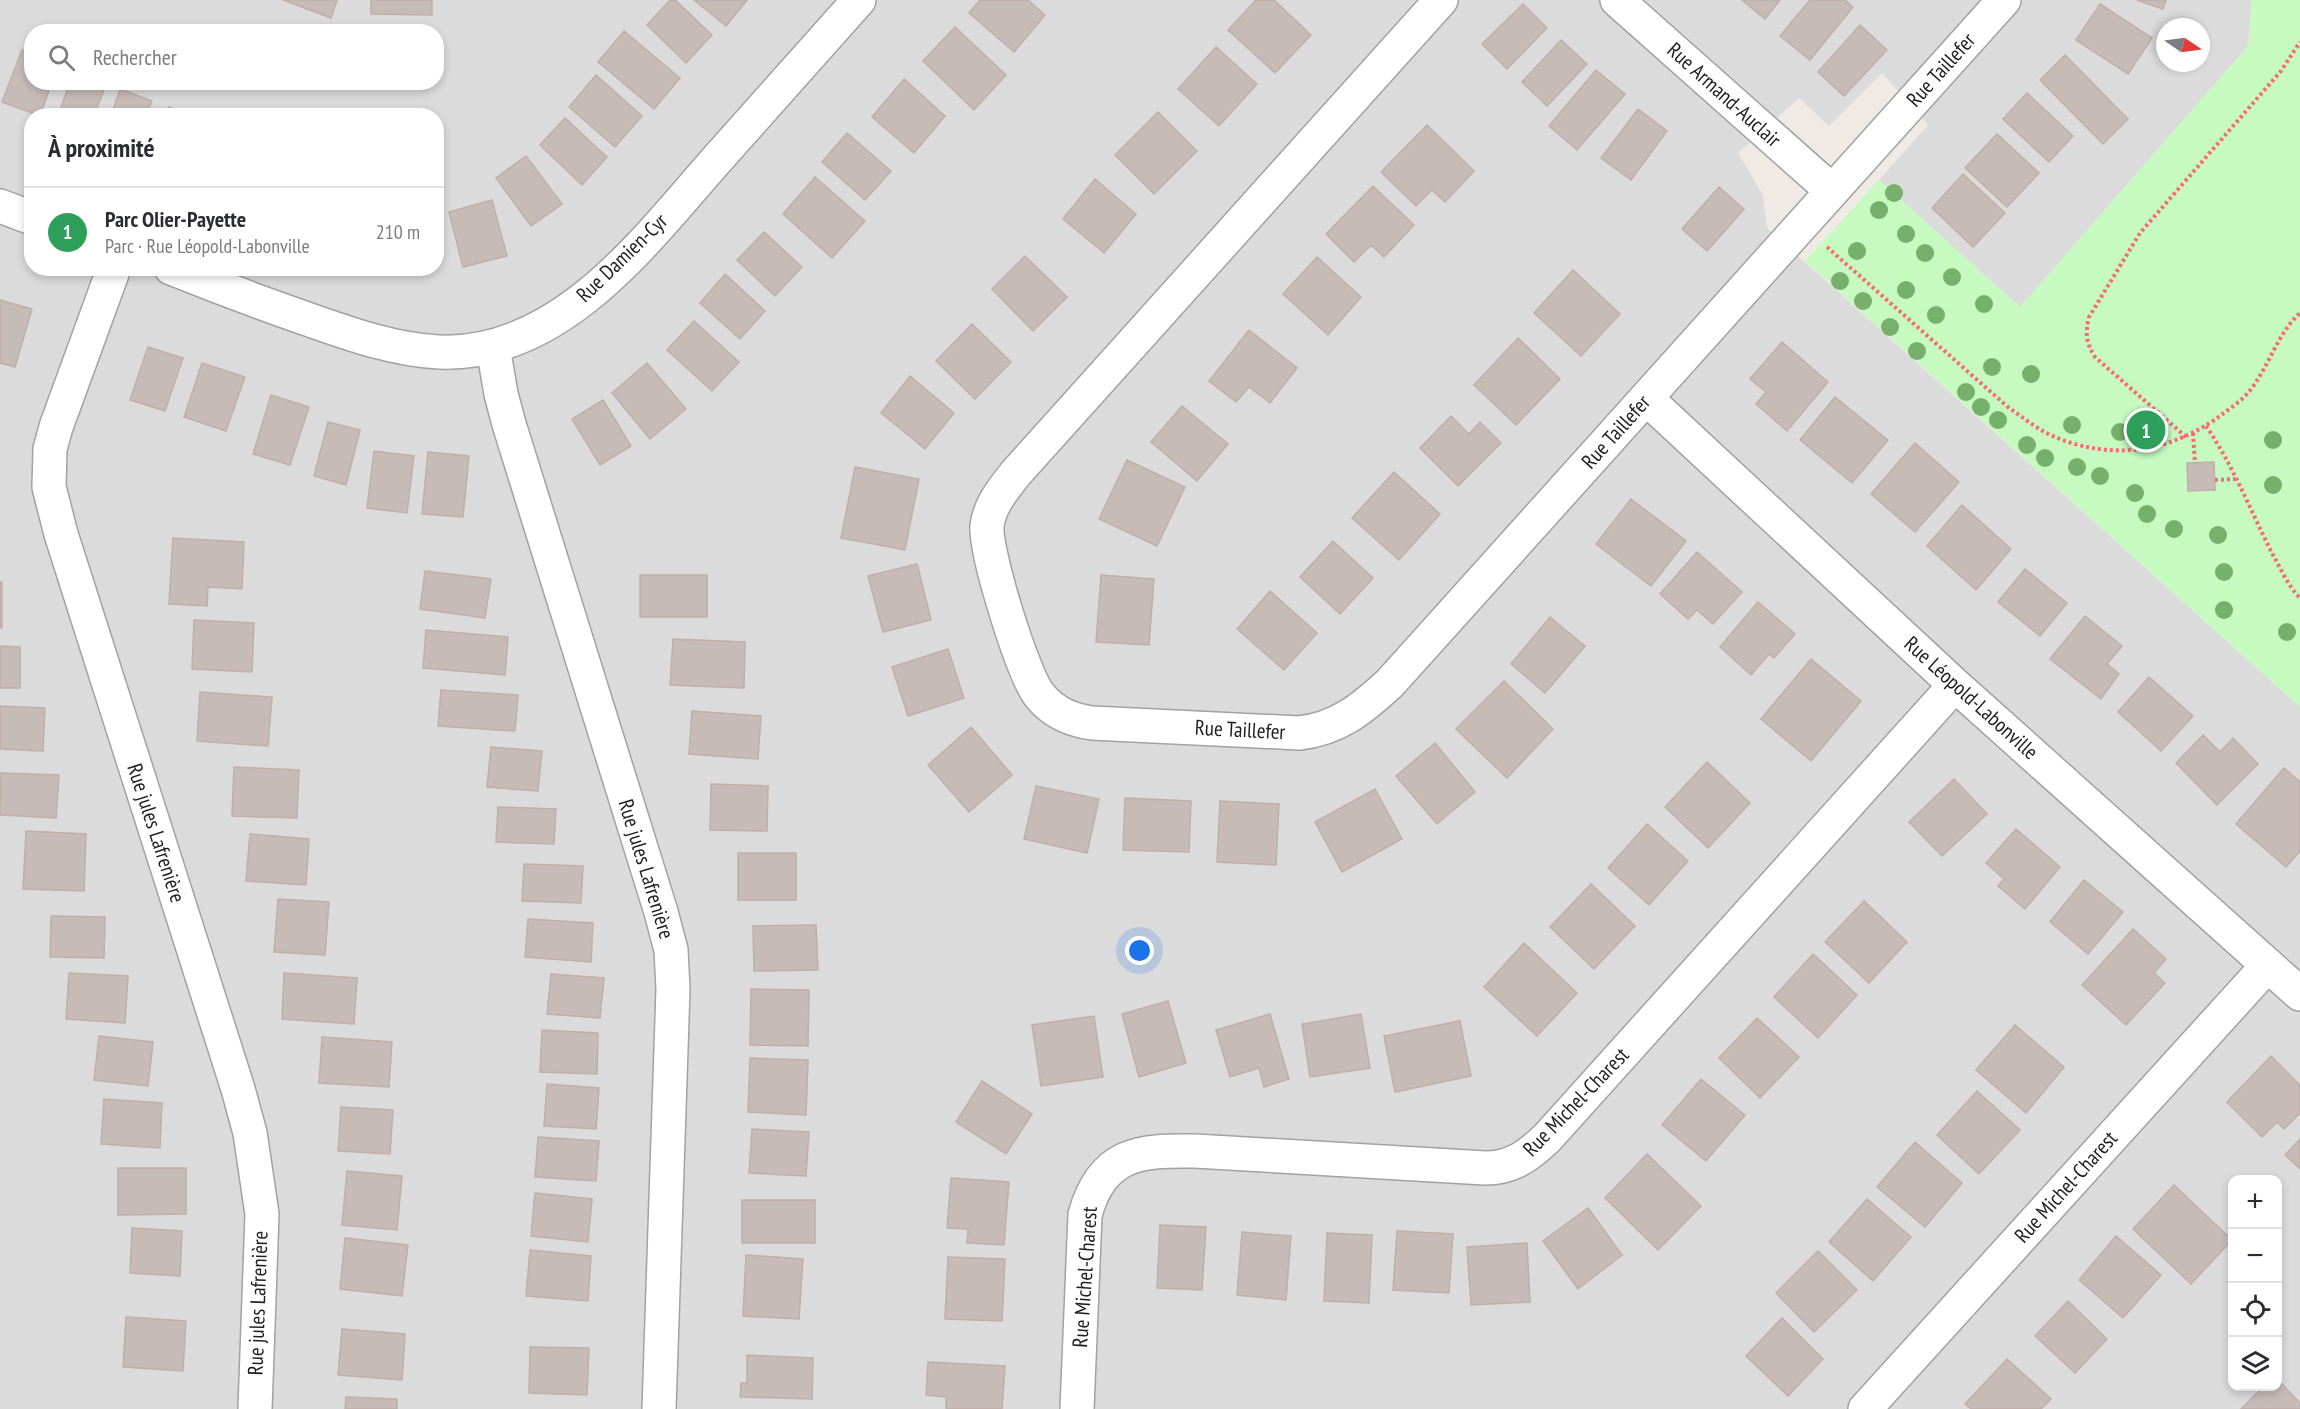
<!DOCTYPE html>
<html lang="fr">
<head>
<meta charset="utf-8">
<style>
  body { margin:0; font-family:"PT Sans Narrow",sans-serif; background:#f2f2f3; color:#2b2b33 }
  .controls { position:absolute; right:18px; bottom:18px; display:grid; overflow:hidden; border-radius:12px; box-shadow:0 3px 9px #0003 }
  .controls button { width:54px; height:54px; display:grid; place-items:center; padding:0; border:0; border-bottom:2px solid #e1e1e2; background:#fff; color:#2b2b33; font:30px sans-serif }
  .compass { position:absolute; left:2156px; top:18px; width:54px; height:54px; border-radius:50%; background:#fff; box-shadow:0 3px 9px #0003; rotate:103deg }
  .you { position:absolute; left:1140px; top:951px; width:21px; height:21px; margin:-15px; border:4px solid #fff; border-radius:50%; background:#1a73e8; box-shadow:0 0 0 9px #1a73e833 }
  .badge { display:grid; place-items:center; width:39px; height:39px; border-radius:50%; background:#2563eb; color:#fff; font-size:20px; font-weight:700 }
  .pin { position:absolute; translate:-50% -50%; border:3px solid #fff; box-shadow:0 2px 6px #0006 }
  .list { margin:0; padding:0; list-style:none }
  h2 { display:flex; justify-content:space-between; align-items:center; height:78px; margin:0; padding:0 24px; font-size:26px }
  h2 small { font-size:20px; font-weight:400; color:#7c7c81 }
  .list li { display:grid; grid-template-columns:39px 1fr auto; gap:18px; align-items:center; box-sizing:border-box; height:90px; padding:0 24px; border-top:2px solid #e1e1e2 }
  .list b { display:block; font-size:22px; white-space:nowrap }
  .list p { margin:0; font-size:20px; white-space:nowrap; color:#7c7c81 }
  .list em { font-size:20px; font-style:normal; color:#7c7c81 }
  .icon { flex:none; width:33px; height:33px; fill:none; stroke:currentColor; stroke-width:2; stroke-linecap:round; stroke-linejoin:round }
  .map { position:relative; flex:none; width:2300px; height:1409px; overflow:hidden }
  .search { position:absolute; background:#fff; box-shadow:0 3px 9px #0003; left:24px; top:24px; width:420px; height:66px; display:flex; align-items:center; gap:15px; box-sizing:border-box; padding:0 21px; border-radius:24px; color:#7c7c81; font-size:22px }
  .panel { position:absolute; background:#fff; box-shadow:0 3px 9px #0003; left:24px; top:108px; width:420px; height:168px; border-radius:24px }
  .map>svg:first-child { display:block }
  .residential { fill:#dcdbdb; fill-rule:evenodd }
  .park { fill:#c6fac1 }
  .building { fill:#c7bbb8; stroke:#c1aea6; stroke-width:1.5 }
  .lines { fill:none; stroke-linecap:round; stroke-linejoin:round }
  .minor-casing { stroke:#a2a2a2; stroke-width:36 }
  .path { stroke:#fb6973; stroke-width:4; stroke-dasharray:3 3; stroke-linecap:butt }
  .minor { stroke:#fff; stroke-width:33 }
  .tree { fill:#77af6c }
  .labels { text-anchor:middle; stroke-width:4.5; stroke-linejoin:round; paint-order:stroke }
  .street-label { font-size:21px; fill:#1e1e1e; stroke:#fff }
</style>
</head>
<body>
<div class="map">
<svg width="2300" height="1409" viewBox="0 0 2300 1409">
  <rect width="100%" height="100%" fill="#efeae4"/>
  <path class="residential" d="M0,0H2252L2248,46L2020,307L1879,180L1928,125L1882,73L1829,126L1799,98L1738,153L1763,195L1767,228L2300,707V1409H0ZM2165,27H2201V63H2165ZM32,32H436V82H32ZM32,116H436V268H32ZM2232,1180H2278V1386H2232Z"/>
  <path class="park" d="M2252,0H2300V707L1805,261L1879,180L2020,307L2248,46Z"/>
  <path class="building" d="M283,0H337L331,18Z
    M371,0H432V15L371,14Z
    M670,0H675L712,35L686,63L647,25Z
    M694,0H747L726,26Z
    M980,0H1028L1045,15L1014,52L969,13Z
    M1256,0H1274L1311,35L1275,73L1228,30Z
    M1742,0H1780L1765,19Z
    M1810,0H1845L1853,7L1810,60L1780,36Z
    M2137,0H2166L2163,9Z
    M1523,4L1547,28L1507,69L1482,44Z
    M2100,4L2152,38L2128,74L2076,40Z
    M1860,25L1887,50L1844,96L1818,72Z
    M955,27L1006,75L974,110L923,61Z
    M624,31L680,78L654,109L598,62Z
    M1561,40L1587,64L1547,106L1522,82Z
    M1216,47L1257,84L1219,126L1178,89Z
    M22,50L32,54V82H52L40,116L2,102Z
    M2065,55L2128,119L2103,144L2040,80Z
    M1596,70L1625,94L1577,150L1549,126Z
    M596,75L642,116L615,147L569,107Z
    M904,79L945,116L914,153L872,117Z
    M70,82H107L94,116H58Z
    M120,89L152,101L146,116H111Z
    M2027,93L2073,136L2049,162L2003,119Z
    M169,107L189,116H165Z
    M1638,109L1667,131L1631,180L1601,158Z
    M1158,112L1197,151L1154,194L1115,155Z
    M565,118L607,157L582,185L540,145Z
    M1427,125L1474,171L1445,202L1432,190L1416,206L1381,172Z
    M847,133L891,171L865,200L822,162Z
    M1997,134L2039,173L2007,207L1965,168Z
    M526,156L562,204L531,226L496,178Z
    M1963,174L2005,213L1973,247L1932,208Z
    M815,177L865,221L832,258L783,214Z
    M1095,179L1136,214L1104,253L1063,219Z
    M1373,186L1414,225L1384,257L1371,245L1354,262L1326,234Z
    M1719,187L1744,209L1707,251L1682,229Z
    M436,200H441L436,253Z
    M492,200L507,256L463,267L449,212Z
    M764,232L802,267L775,296L737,260Z
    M1025,256L1067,297L1033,331L992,289Z
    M1317,257L1361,297L1328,335L1283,294Z
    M1573,270L1620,314L1581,356L1534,313Z
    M725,274L765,311L740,339L700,303Z
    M0,300L32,309L15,367L0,363Z
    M694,321L739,362L712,391L667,350Z
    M972,324L1011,362L975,399L936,361Z
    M1249,330L1297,368L1270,403L1249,387L1236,402L1209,381Z
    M1518,338L1560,379L1516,425L1474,385Z
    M1782,342L1828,382L1787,431L1756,404L1766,392L1750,379Z
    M148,347L183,358L165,411L130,400Z
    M202,363L245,377L226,431L184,417Z
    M647,363L686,409L650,439L612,393Z
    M910,376L954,413L925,449L881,413Z
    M271,395L309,407L290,465L253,454Z
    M1835,397L1888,440L1852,483L1800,440Z
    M603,400L631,446L600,465L572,419Z
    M1182,406L1228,444L1197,481L1151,442Z
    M1451,416L1469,434L1480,422L1501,443L1458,486L1420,448Z
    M328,422L360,430L346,485L314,476Z
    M1915,443L1959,482L1915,532L1871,494Z
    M374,451L414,456L407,513L367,508Z
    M428,452L469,456L463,517L422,514Z
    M1127,460L1185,487L1157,546L1099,519Z
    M2214,462L2215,490L2188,491L2187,463Z
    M855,467L919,479L905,550L841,538Z
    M1394,472L1440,514L1399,560L1352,518Z
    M1631,499L1686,541L1651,586L1596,544Z
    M1962,505L2011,549L1976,590L1927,546Z
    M173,538L244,542L242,589L208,587L207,606L169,604Z
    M1333,541L1373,578L1340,614L1300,577Z
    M1697,552L1742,592L1713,624L1697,610L1688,619L1660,594Z
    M917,564L931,620L883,632L868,576Z
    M2025,569L2067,603L2040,636L1998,602Z
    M425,571L491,579L485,618L420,609Z
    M640,575H707V617H640Z
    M1101,575L1154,579L1149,645L1096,642Z
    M0,582H2V628H0Z
    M1270,591L1317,633L1284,670L1237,629Z
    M1758,602L1795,634L1774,658L1769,654L1751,675L1720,647Z
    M2085,616L2122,646L2107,664L2119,674L2101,699L2050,659Z
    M1550,617L1585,646L1545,693L1511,664Z
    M194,620L254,623L252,672L192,669Z
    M426,630L508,637L505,675L423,668Z
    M673,639L745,642L744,688L670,685Z
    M0,646L20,647V688H0Z
    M948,649L964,698L908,716L892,667Z
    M1811,659L1861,701L1811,761L1761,719Z
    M2149,677L2193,716L2161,751L2118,712Z
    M1504,681L1553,729L1507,778L1456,729Z
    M441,690L518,695L515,731L438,726Z
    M200,692L272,697L268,746L197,741Z
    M0,706L45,708L43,751L0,749Z
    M692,711L761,716L758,759L689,754Z
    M971,727L1012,775L969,812L928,765Z
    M2203,735L2220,752L2233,738L2258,764L2217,805L2176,763Z
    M1435,743L1475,792L1437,824L1396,776Z
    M491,747L542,751L538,791L487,787Z
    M1707,762L1750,803L1708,848L1665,807Z
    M234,767L299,770L297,818L232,816Z
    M2284,768L2300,782V851L2286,867L2236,824Z
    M1,773L59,775L56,818L0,815Z
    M1954,779L1987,814L1942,856L1909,822Z
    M711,784L768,786L767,831L710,830Z
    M1036,786L1099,799L1087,853L1024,839Z
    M1375,789L1402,839L1342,872L1315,822Z
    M1125,798L1191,801L1189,852L1123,850Z
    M1220,801L1279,804L1276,865L1217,862Z
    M498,807L556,809L554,844L496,842Z
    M1647,824L1688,861L1649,905L1608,868Z
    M2016,829L2060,867L2025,909L1998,886L2004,879L1986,863Z
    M26,831L86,834L84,891L23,889Z
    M250,834L309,839L306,885L246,881Z
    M738,853H796V900H738Z
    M524,864L583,866L581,903L522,901Z
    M2084,880L2123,912L2088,954L2050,922Z
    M1591,884L1635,926L1594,969L1550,927Z
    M278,899L329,902L325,955L274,952Z
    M1864,901L1907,942L1869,983L1825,942Z
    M51,916L105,917L104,958L50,957Z
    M528,919L593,923L591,962L525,957Z
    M816,925L818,970L754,971L753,926Z
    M2133,929L2166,959L2154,973L2165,983L2126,1025L2082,985Z
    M1524,943L1577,993L1537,1036L1484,987Z
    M1813,954L1857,995L1818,1038L1774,997Z
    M69,973L128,976L125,1023L66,1019Z
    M284,973L357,978L354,1024L282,1019Z
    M551,974L604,978L600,1018L547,1014Z
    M751,989L809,990L808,1046L750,1045Z
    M1168,1001L1186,1063L1139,1077L1122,1014Z
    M1270,1014L1289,1079L1264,1087L1259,1068L1230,1077L1216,1030Z
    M1361,1014L1370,1068L1310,1077L1302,1024Z
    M1094,1016L1103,1077L1041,1086L1032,1025Z
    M1757,1018L1799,1057L1760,1098L1719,1058Z
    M1460,1021L1471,1076L1395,1092L1384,1036Z
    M2015,1025L2064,1067L2026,1113L1976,1070Z
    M542,1030L598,1033L597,1074L540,1072Z
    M99,1036L153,1042L148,1086L94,1080Z
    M322,1037L392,1042L389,1087L319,1083Z
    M2271,1056L2300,1085V1113L2284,1129L2277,1122L2262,1137L2227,1102Z
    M750,1058L808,1060L806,1115L748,1112Z
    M1701,1079L1745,1115L1706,1161L1662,1125Z
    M982,1081L1032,1114L1006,1154L956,1122Z
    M547,1084L599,1088L596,1129L544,1126Z
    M1977,1091L2020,1130L1979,1174L1937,1135Z
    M104,1099L162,1103L160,1148L101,1144Z
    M341,1107L393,1110L390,1154L338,1151Z
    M752,1129L809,1132L806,1176L749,1173Z
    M538,1137L599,1141L596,1181L535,1177Z
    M2300,1139V1169L2285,1155Z
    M1915,1142L1962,1183L1925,1227L1877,1187Z
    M1647,1154L1701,1206L1658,1250L1605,1198Z
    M118,1168H186V1214L118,1215Z
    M347,1171L402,1176L397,1230L342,1225Z
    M951,1178L1009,1182L1004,1245L967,1243L968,1229L947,1228Z
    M2174,1185L2232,1240L2191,1284L2133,1229Z
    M535,1193L592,1199L588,1242L531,1236Z
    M1867,1199L1911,1237L1873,1281L1829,1242Z
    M742,1200H815V1243H742Z
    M1588,1208L1622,1255L1578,1289L1543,1241Z
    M1160,1225L1206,1227L1202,1290L1157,1288Z
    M132,1228L182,1231L180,1276L130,1273Z
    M1397,1231L1453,1234L1449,1293L1393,1290Z
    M1242,1232L1291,1236L1286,1300L1237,1295Z
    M1327,1233L1372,1235L1369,1303L1324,1301Z
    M2116,1236L2161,1275L2123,1318L2079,1280Z
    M345,1238L408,1245L402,1296L340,1289Z
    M1527,1243L1530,1302L1471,1305L1467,1247Z
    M530,1250L591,1256L588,1301L526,1296Z
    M1818,1251L1857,1290L1814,1332L1776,1293Z
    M746,1255L803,1259L799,1319L743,1316Z
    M948,1257L1005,1259L1002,1321L945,1319Z
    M2068,1301L2107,1339L2075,1373L2035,1336Z
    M126,1317L186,1321L183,1371L123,1367Z
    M1782,1318L1823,1359L1788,1396L1746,1356Z
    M342,1329L405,1334L402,1380L338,1375Z
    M530,1347L589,1348L587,1395L529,1393Z
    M747,1355L813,1358L812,1399L740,1397L741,1383H747Z
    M2007,1359L2051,1399L2041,1409H1971L1965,1404Z
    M928,1362L1005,1366L1002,1409H946V1397L926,1395Z
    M2278,1380L2300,1403V1409H2241L2264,1386H2278Z
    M346,1397L397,1399V1409H345Z"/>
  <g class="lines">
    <defs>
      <path id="minor" d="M1441,0L1015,474C1003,490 990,504 987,526C985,552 1023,676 1040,696C1054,713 1071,720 1092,723L1299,733C1338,729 1363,708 1390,683L2004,0
        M1617,0L1831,190
        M0,206L32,218
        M114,268L56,427L50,449L49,487L61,534L238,1089L250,1133L262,1214L255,1409
        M171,268C216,286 261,303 307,319C350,334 394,350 439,352C562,357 647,238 720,156C766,104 813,52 859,0
        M493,347L501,394L509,424L661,912L671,950L673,989L659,1409
        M1646,398L1955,685L2300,994
        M1077,1409L1085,1215C1102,1153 1139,1150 1195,1151L1485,1168C1512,1168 1528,1156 1547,1138L1955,685
        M1865,1409L2268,965"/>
    </defs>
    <use href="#minor" class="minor-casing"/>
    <path class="path" d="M1827,247L2009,408C2024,418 2038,430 2055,437C2113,461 2170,452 2220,416C2229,409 2240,402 2248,393C2269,368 2276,335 2300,313
      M2206,426C2233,465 2251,512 2273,555C2281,569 2288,586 2300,598
      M2193,433L2195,463
      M2186,437L2095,357C2086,343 2085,334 2089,317L2140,233L2281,71L2300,42
      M2215,480L2235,479"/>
    <use href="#minor" class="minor"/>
  </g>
  <g class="tree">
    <circle cx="1894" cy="193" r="9"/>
    <circle cx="1879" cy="210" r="9"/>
    <circle cx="1906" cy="234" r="9"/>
    <circle cx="1857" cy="251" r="9"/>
    <circle cx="1925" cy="253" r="9"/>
    <circle cx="1952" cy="277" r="9"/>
    <circle cx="1840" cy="281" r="9"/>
    <circle cx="1906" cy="290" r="9"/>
    <circle cx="1863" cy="301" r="9"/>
    <circle cx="1984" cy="304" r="9"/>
    <circle cx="1936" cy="315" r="9"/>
    <circle cx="1890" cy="327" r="9"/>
    <circle cx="1917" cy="351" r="9"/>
    <circle cx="1992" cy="367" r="9"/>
    <circle cx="2031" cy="374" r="9"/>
    <circle cx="1966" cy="392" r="9"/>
    <circle cx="1981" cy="407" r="9"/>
    <circle cx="1998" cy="420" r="9"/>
    <circle cx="2072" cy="425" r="9"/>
    <circle cx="2120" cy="432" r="9"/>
    <circle cx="2273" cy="440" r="9"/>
    <circle cx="2027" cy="445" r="9"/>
    <circle cx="2045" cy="458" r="9"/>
    <circle cx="2077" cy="467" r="9"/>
    <circle cx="2100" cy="476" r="9"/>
    <circle cx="2273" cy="485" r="9"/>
    <circle cx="2135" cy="493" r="9"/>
    <circle cx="2147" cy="514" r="9"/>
    <circle cx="2174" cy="529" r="9"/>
    <circle cx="2218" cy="535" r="9"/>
    <circle cx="2224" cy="572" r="9"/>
    <circle cx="2224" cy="610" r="9"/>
    <circle cx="2287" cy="632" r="9"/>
  </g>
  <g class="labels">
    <g class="street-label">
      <text transform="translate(1941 70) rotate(-48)" y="7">Rue Taillefer</text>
      <text transform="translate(1724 95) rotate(42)" y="7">Rue Armand-Auclair</text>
      <text transform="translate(622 258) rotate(-44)" y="7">Rue Damien-Cyr</text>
      <text transform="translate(1616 432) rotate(-48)" y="7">Rue Taillefer</text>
      <text transform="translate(1971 698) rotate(42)" y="7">Rue Léopold-Labonville</text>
      <text transform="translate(1240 730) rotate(3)" y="7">Rue Taillefer</text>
      <text transform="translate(156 833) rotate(72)" y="7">Rue jules Lafrenière</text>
      <text transform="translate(646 869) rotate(73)" y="7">Rue jules Lafrenière</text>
      <text transform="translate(1576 1102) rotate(-46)" y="7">Rue Michel-Charest</text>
      <text transform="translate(2066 1187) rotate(-48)" y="7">Rue Michel-Charest</text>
      <text transform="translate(1085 1277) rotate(-86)" y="7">Rue Michel-Charest</text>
      <text transform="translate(258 1303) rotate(-88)" y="7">Rue jules Lafrenière</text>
    </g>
  </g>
</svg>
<div class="controls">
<button>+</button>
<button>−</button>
<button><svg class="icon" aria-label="locate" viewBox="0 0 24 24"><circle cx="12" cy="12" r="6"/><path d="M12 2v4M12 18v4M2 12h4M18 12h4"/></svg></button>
<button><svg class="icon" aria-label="layers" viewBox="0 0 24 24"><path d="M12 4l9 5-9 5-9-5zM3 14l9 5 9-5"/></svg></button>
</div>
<svg class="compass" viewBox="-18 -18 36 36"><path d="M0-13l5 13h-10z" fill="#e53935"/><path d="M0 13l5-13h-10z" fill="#7c7c81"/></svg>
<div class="you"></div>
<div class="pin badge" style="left:2146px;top:430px;background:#2e9e5b">1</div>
<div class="search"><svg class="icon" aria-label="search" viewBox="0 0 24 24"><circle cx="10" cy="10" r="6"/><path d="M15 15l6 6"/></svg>Rechercher</div>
<section class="panel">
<h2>À proximité<small></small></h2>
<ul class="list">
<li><span class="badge" style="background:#2e9e5b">1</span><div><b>Parc Olier-Payette</b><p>Parc · Rue Léopold-Labonville</p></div><em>210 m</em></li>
</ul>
</section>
</div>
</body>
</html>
